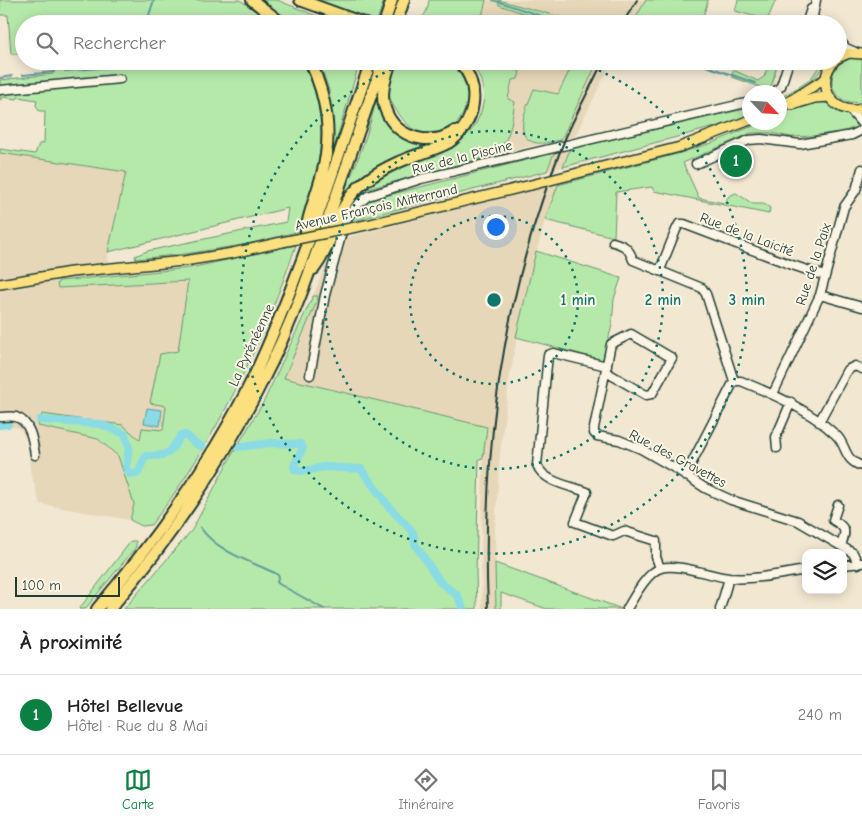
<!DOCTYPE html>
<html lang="fr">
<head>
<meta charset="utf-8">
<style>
  body { margin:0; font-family:"Comic Neue",sans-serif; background:#f6f6f6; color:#222 }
  .controls { position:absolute; right:15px; bottom:15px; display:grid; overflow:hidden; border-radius:10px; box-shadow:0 2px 12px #0003 }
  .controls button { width:45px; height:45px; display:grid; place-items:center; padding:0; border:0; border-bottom:1px solid #e0e0e0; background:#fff; color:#222; font:25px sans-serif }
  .compass { position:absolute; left:742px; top:85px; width:45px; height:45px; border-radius:50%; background:#fff; box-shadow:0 2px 12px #0003; rotate:115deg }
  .scale { position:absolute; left:15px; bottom:12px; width:105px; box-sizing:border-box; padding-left:5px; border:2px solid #1f3d34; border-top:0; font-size:14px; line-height:18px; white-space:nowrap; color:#1f3d34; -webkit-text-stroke:4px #fcf5e5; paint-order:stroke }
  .you { position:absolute; left:495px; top:226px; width:18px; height:18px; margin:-12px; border:4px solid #fff; border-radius:50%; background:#1a73e8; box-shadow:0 0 0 8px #1a73e833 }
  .badge { display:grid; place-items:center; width:32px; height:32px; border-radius:50%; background:#0b8043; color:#fff; font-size:16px; font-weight:700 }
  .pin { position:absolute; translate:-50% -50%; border:2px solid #fff; box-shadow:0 1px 5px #0006 }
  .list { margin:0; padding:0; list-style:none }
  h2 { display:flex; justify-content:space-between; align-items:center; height:65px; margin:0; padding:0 20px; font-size:21px }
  h2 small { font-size:16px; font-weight:400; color:#767676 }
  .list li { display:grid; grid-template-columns:32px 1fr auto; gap:15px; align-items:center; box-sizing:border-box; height:80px; padding:0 20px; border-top:1px solid #e0e0e0 }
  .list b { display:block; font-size:19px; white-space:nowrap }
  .list p { margin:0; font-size:16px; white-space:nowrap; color:#767676 }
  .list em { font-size:16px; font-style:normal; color:#767676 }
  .icon { flex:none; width:28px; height:28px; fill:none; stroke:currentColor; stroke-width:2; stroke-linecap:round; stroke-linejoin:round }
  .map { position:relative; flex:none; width:862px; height:609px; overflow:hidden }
  .search { position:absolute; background:#fff; box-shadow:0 2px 12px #0003; left:15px; right:15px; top:15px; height:55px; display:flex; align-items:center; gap:12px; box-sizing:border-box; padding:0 18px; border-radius:28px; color:#767676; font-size:19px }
  .sheet { height:145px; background:#fff }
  nav { display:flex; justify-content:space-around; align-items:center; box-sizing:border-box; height:70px; border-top:1px solid #e0e0e0; background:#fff; font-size:14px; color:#767676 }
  nav a { display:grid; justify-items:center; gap:2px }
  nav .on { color:#0b8043 }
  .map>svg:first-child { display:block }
  .built { fill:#e6d7b9 }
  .green { fill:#b5e9aa; stroke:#6a936f }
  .water { fill:#8adbe4; stroke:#5f9c9e }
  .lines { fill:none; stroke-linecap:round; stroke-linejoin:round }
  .stream { stroke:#5f9c9e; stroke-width:2 }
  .canal { stroke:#8adbe4; stroke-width:8 }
  .minor-casing { stroke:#1f3d34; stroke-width:11 }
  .major-casing { stroke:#1f3d34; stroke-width:12 }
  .highway-casing { stroke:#1f3d34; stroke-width:14 }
  .minor { stroke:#fcf5e5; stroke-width:8 }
  .major { stroke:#fce080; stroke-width:9 }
  .highway { stroke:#fce080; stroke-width:10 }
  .rail { stroke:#1f3d34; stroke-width:2 }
  .major-bridge-casing { stroke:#1f3d34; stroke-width:12; stroke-linecap:butt }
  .major-bridge { stroke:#fce080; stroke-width:9 }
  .ring { fill:none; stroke:#0f766e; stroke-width:2.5; stroke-dasharray:2.5 5 }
  .labels { text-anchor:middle; stroke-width:4; stroke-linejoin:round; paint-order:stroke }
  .street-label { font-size:14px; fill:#1f3d34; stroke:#fcf5e5 }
  .centre { fill:#0f766e; stroke:#fcf5e5; stroke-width:2.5 }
  .ring-label { font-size:15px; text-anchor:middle; font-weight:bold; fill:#0f766e; stroke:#fcf5e5; stroke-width:4; stroke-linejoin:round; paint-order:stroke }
</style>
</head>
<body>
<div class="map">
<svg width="862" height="609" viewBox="0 0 862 609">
  <rect width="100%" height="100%" fill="#f2e7d1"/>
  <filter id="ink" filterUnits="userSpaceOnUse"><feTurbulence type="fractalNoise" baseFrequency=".02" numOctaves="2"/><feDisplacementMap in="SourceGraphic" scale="10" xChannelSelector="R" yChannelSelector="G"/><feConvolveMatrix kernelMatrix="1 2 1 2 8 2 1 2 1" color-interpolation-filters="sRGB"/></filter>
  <g filter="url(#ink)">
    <path class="built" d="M486,0H646L632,24H586L499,0L500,5L555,24H480Z
      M499,61H574L558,94L534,89L528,140L539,144L494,155L500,149L512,80L504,64Z
      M598,61H612L575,136L561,140Z
      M570,149L563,167L547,171L554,153Z
      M0,153L126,172L108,252L107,276L59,281L58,288L188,281L178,351L150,403L166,406L163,431L140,440L61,417L42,414L38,426L98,439L118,456L134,504L130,520L40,504L30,470L28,441L20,429L15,427L0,428Z
      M558,185L545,220L525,295L509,381L500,454L495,529L496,609H482L481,550L483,458L487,427L283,378L318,296H313L336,240L542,188Z"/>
    <path class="green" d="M0,0H240L273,24H24V54H11L8,15H0Z
      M260,0H277L336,24H294Z
      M317,0H384L377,21Z
      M429,0H486L480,24H409L411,20C425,19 427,13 429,0Z
      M498,0L586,24H555L499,5Z
      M646,0H708L701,24H632Z
      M738,0H776L768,18L764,19L735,11Z
      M855,57L862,59V102C827,108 820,64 855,57Z
      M53,61H301C336,120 318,171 300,231L248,244L185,254L136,259L135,256L147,251L286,222L288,208L108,252L126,172L0,153V149L35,154L39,144L44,143L45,111H39L36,105L37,100L18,97L17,99L2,97V100L0,99V80L53,74Z
      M319,61H360L334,148H330L329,90Z
      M394,61H448C454,67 462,73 465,81C475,105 454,142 426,135C415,133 405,123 399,114C384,95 387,83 394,61Z
      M470,61H499L520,72L518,79L512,80L508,99L515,102C511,124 511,139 494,155L368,189C372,181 381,176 389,172C425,152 473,154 483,104C486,90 479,72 470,61Z
      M574,61H598L561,140C554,141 544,144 537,143C510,138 528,105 534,89L558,94Z
      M770,61H778L772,84L769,88H763L732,77L733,70L758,81L764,77Z
      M823,61H827C814,82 800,91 780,103V98L810,80Z
      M379,95L380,106L420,143L421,149L343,202L340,201C356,166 369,133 377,96Z
      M817,101C829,103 854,113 856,127L845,131L812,136L791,137L771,133H751L683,163L699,198L724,203L729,196L736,193L753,204H764L770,208L769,214L654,191L652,187L616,192L614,237L545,220L558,185L677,154L712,143L760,123L780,122V114Z
      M749,108V115L726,124L563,167L570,149Z
      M554,153L547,171L352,221C354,210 364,204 373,199Z
      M296,245C289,267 280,288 272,310C241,385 201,461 151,525L142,526L130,520L134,504L118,456L98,439L38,426L42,414L123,425L140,440L142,428L163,430L166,406L150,403L160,354L178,351L188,281L58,288L57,284L59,281L190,268Z
      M536,251L621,278L614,299L612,325L603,360L516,337Z
      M313,296H318L317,301L284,378L487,427L483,458L479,459L476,573L477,609H124L192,530L229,460L264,401Z
      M131,541H136V547L85,609H79Z
      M495,563L622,609H547L501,593V609H496Z"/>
    <path class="water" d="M147,408L162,410L160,426L144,423Z"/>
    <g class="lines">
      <path class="stream" d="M493,0L566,24
        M146,24L154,0
        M692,61L755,83
        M65,71L121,66L130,61
        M23,75L54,72
        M0,78L12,76
        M200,527C216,551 249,561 275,573L279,576L277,582L279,584L324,609"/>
      <path class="canal" d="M40,420L100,424L125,434L129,448L126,467L130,474H137C142,468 141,462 146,456C169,456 169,455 181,435H186L195,443L202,446
        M0,425L8,424
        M238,447L272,443L300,444L303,448L294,466L295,470L304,471L324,467L361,469L390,508L413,532L415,544L440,582L458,596L463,609"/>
      <defs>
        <path id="minor" d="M816,0L813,16L817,24
          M806,24L811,9
          M838,39L846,48L855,52
          M0,90L120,79
          M775,92L781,86L789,61
          M850,110L862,124
          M696,164L749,140L761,139L800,144L852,135L862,130
          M613,242C624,245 629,248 633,260L702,288L706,294L734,381L685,476
          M660,270L676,230L679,224H684L792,265L825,276
          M820,295L862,307
          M607,366L553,353L548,355L537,465C543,482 571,486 587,492L575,522L613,536L624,531L656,541V557L660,568
          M606,372L646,395L652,394L672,358L631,334L611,344L594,428V433L597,436L619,440L641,449L676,469L705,488L731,500L798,521L853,553L858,564
          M310,375L325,295L345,221L357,205L368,196L421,179L750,102
          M734,381H741C775,395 808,409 836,435C847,445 843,460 862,466
          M773,394L820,295L844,207L856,190L862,169
          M0,417C5,417 11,416 16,417C31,422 33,442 35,455
          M819,422L847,370L855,366L862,369
          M777,448L776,437L791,402
          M838,505L833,520C847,528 846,531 841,546
          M843,565L862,563
          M627,609C634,597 647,572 661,568C678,563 711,576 729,578C754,580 781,574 806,570
          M720,609L729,578"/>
        <path id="major" d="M838,58L849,53L862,54
          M834,61C814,84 832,116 862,109
          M792,105L815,98L830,97
          M780,107L825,79
          M578,173L680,147L750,120
          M366,225L531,185
          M0,284L71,272L184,261L233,253L282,242"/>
        <path id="highway" d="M252,0L283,24
          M300,0L366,24
          M384,24L392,0
          M396,24L404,0
          M391,61C386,77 379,95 386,111C397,139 432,147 455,131
          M305,242C306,218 316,197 322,174C333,134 327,98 310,61
          M314,269C332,246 335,214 354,192C371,173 396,162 420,154C429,151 439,148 448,143C476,125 483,85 458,61
          M97,609C158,537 214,459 255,374C302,273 334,166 371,61
          M110,609C170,539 222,463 263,380C291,326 311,269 331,211C348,161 366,111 383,61"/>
      </defs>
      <use href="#minor" class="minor-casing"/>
      <use href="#major" class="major-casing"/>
      <use href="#highway" class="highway-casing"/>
      <use href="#minor" class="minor"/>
      <use href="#major" class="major"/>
      <use href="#highway" class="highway"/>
      <path class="rail" d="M622,24L637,0
        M488,609C481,449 504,288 565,139C576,113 591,87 603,61"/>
      <defs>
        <path id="major-bridge" d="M531,185L578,173
          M282,242L366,225"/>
      </defs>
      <use href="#major-bridge" class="major-bridge-casing"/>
      <use href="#major-bridge" class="major-bridge"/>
    </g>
  </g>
  <g class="ring">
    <circle cx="494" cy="300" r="84"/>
    <circle cx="494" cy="300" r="169"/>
    <path d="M578 62A253 253 0 1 1 410 62"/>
  </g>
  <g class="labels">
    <g class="street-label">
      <text transform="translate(462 157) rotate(-14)" y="5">Rue de la Piscine</text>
      <text transform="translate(376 207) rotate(-13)" y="5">Avenue François Mitterrand</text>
      <text transform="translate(747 234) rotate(21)" y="5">Rue de la Laicité</text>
      <text transform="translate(813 264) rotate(-72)" y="5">Rue de la Paix</text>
      <text transform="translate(251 345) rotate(-65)" y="5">La Pyrénéenne</text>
      <text transform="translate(678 458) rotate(28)" y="5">Rue des Gravettes</text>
    </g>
  </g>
  <circle cx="494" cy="300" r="8" class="centre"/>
  <g class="ring-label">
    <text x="578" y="305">1 min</text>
    <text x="663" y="305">2 min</text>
    <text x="747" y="305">3 min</text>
  </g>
</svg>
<div class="controls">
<button><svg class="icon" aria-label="layers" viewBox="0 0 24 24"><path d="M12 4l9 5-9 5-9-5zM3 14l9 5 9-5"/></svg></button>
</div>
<svg class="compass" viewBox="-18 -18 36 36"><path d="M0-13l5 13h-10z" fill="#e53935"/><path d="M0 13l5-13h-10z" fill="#767676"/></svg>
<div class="scale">100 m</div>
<div class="you"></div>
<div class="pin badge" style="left:736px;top:161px">1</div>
<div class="search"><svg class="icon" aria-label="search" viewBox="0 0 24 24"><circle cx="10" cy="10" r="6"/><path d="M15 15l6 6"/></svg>Rechercher</div>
</div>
<section class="sheet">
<h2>À proximité<small></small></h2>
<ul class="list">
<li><span class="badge">1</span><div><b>Hôtel Bellevue</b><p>Hôtel · Rue du 8 Mai</p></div><em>240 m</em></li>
</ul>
</section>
<nav>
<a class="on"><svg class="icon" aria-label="map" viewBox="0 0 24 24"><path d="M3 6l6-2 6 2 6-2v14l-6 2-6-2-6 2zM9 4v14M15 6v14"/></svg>Carte</a>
<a><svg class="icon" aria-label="directions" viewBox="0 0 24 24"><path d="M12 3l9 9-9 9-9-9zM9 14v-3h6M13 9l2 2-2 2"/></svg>Itinéraire</a>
<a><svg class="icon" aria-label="saved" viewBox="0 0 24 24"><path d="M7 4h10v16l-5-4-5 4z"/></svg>Favoris</a>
</nav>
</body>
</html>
